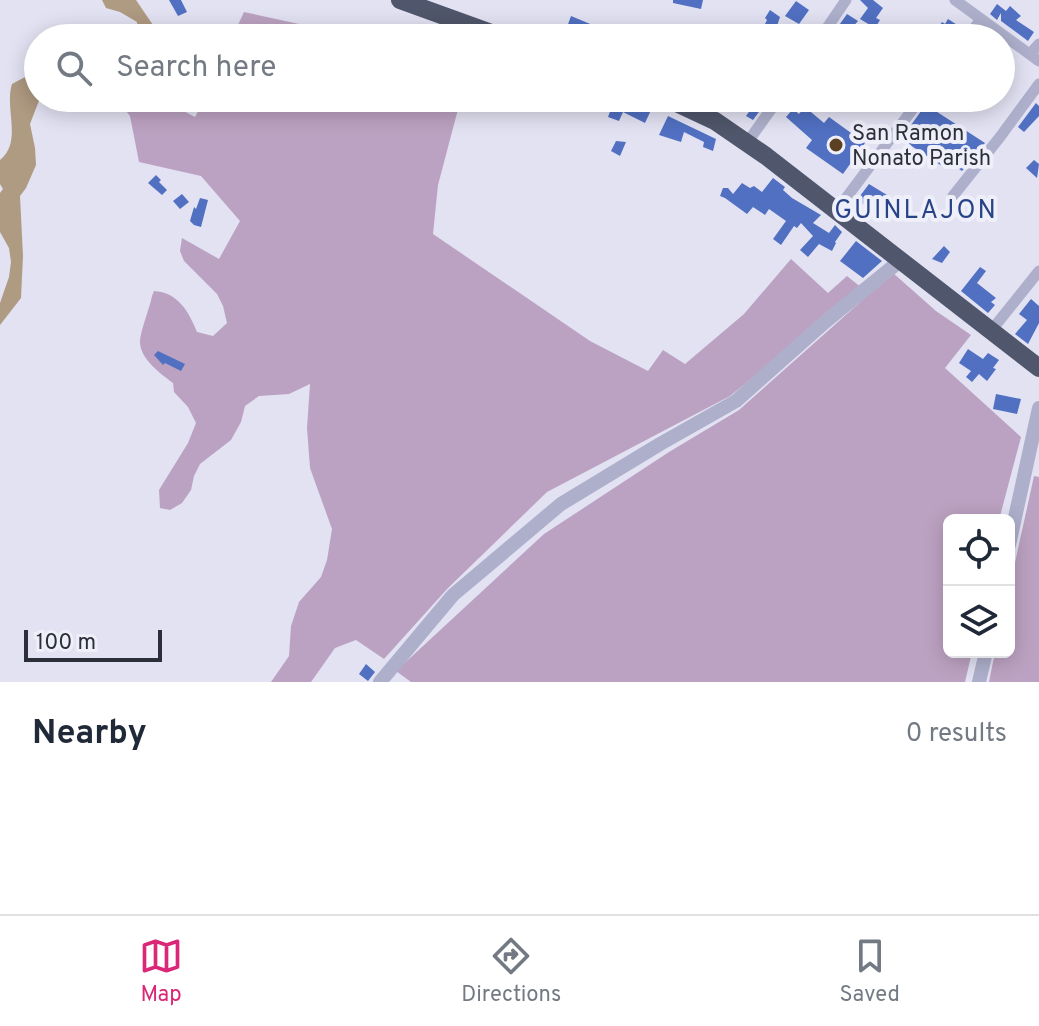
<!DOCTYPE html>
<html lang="en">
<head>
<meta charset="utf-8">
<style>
  body { margin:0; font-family:Overpass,sans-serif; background:#f6f6f7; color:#1f2937 }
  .controls { position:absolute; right:24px; bottom:24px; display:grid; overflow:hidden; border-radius:12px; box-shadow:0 4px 20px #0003 }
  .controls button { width:72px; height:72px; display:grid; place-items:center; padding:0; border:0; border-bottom:2px solid #e0e1e3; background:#fff; color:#1f2937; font:40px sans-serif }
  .scale { position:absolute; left:24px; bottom:20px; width:138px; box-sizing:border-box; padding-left:8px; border:4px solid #2c2f3a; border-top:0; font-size:22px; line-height:28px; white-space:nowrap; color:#2c2f3a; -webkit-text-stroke:6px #efeffa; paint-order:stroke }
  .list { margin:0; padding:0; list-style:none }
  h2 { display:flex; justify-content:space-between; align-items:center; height:104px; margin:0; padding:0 32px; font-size:34px }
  h2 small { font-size:26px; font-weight:400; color:#747a83 }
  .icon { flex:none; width:44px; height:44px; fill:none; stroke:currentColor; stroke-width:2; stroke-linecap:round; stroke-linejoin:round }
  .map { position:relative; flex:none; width:1039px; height:682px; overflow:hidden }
  .search { position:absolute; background:#fff; box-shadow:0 4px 20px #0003; left:24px; right:24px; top:24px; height:88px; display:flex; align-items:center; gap:20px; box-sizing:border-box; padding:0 28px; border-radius:44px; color:#747a83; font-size:30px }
  .sheet { height:232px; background:#fff }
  nav { display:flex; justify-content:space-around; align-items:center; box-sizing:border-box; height:112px; border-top:2px solid #e0e1e3; background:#fff; font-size:22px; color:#747a83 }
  nav a { display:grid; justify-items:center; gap:4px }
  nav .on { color:#db2777 }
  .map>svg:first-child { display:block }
  .green { fill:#bca2c2 }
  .water { fill:#af9a82 }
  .building { fill:#5170c2 }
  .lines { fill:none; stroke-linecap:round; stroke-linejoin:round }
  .minor { stroke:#aeafcb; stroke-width:11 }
  .tertiary { stroke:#aeafcb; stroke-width:14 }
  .trunk { stroke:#50566b; stroke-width:18 }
  .poi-dot { fill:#5b4122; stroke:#efeffa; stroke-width:3 }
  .labels { text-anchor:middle; stroke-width:8; stroke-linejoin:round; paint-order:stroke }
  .poi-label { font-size:22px; fill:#2c2f3a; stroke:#efeffa; text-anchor:start }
  .quarter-label { font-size:26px; letter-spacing:2px; fill:#274287; stroke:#efeffa }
</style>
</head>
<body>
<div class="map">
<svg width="1039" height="682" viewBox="0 0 1039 682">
  <rect width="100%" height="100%" fill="#e2e2f3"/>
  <path class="green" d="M244,12L313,27L349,38H232Z
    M83,98H159L195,117L205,98H461L438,185L433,234L590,341L648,371L663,350L685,364L744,314L791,259L828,293L847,276L862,288L730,396L547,492L448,588L384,659L356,640L335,648L311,682H271L289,656L291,626L299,602L321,577L327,560L332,529L310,468L307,428L310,384L289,394L259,396L245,406L241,422L231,440L200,464L194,476L191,490L182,503L170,510L160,508L159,490L188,443L196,423L188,407L174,392L173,383C161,374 140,359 140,342C140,332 150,307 152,296L154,291C178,292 189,312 197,332L213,336L227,323L223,306L217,294L184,261L180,251L182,238L219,259L240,221L201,176L139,162L130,116C115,94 103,105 83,98Z
    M893,273L936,311L971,335L945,368L1021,437L999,520H949V652H972L965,682H411L396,671L544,534L669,452L739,410Z
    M1034,476L1039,477V682H989L995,652H1009V590Z"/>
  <path class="water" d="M102,0H136L155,28L151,38H138L137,22L120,12L106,8Z
    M38,70V98H40L30,124L35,148L36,165L26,188L20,196L23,256L21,298L0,325V303L9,277L11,262L9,248L0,232V193L3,189L0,184V160C23,141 4,109 12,84Z"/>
  <path class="building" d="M169,0H181L187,12L178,16Z
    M673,0H703L701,9L673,3Z
    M860,0H873L883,8L876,18L880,20L875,28L860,19L868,8Z
    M796,1L809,10L799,24L785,16Z
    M997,4L1006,11L1010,6L1021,16L1016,20L1034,32L1028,41L1001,21V13L997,20L990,14Z
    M770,10L780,17L773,38H758L767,20L765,18Z
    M847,14L858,21L850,30L860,38H830Z
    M571,16L624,38H563Z
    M948,19L962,28L954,38H931L942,22L945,24Z
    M381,24L391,28L387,38H374Z
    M799,24L812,35V38H800L792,31Z
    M434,25L446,30L443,38L430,34Z
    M171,98H190L198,102L195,109Z
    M759,98H769L753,120L746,116Z
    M623,100L640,104L651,110L645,123L623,112L619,121L608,117L612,106L621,109Z
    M929,100L934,104L931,108L985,143L962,171L949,162L945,168L901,139Z
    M1036,103L1039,106V116L1024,132L1018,127Z
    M805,107L824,123L829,117L865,143L843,174L806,148L812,140L786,117L793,109L799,114Z
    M668,116L716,139L713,151L703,147L704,142L684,132L681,142L659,135Z
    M616,141L626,142L620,156L611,151Z
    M1034,160L1039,164L1037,178L1026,168Z
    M156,175L161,180L159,182L167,190L162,195L148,183Z
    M773,178L785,187L783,190L792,198L821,215L813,223L829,233L835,225L842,232L835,242L836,243L832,251L819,244L808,257L800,250L813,236L801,223L797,228L794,226L781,245L773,239L786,221L769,209L765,215L753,207L747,214L725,198L720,196L723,188H728L733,194L742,183L750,188L754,186L762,192Z
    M869,184L887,195L875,212L857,200Z
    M182,194L189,202L180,209L173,201Z
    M200,198L208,200L201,227L194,225L190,221L194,207L196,209Z
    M856,241L882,261L863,278L840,261Z
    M944,246L950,252L942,263L932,259Z
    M980,267L986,271L977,283L996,298L991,302L995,305L988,313L961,291Z
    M1031,299L1039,306V323L1028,344L1015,334L1027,320L1019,314Z
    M968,349L983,359L988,353L999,360L993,368L996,369L987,381L979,374L972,382L966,377L971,371L959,363Z
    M158,351L185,364L181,371L165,363L163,365L154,355Z
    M996,394L1021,399L1017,414L993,409Z
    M366,664L375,672L368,681L359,674Z"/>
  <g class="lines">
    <path class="minor" d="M955,0L1039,61
      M820,38L846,0
      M967,38L981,19
      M1030,54L1039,44
      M747,143L779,98
      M953,196L1000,137L1039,84
      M837,210L921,98
      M991,331L1039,271"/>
    <path class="tertiary" d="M1009,545L1039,408
      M380,682L453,595L561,504L660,444L736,401L825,322L901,260
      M979,682L986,652"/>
    <path class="trunk" d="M400,0L505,38
      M666,98L715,121L766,156L1039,368"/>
  </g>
  <circle class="poi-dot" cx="836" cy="145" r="8"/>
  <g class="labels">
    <g class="poi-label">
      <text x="852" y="140">San Ramon<tspan x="852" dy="25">Nonato Parish</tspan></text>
    </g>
    <g class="quarter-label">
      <text x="916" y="218">GUINLAJON</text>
    </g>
  </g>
</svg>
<div class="controls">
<button><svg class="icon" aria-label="locate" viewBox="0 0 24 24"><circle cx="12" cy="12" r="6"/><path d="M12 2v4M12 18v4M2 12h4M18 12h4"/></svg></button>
<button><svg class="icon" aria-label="layers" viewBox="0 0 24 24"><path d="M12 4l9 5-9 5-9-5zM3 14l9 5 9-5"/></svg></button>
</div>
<div class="scale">100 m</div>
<div class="search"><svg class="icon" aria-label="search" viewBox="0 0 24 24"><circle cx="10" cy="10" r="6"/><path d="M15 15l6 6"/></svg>Search here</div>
</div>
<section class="sheet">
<h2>Nearby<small>0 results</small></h2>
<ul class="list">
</ul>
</section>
<nav>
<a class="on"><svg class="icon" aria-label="map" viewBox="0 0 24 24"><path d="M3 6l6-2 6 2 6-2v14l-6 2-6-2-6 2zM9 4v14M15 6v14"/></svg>Map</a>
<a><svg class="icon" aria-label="directions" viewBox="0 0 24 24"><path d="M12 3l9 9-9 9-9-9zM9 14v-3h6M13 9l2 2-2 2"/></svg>Directions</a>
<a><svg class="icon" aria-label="saved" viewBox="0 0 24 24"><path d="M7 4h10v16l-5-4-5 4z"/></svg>Saved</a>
</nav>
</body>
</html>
